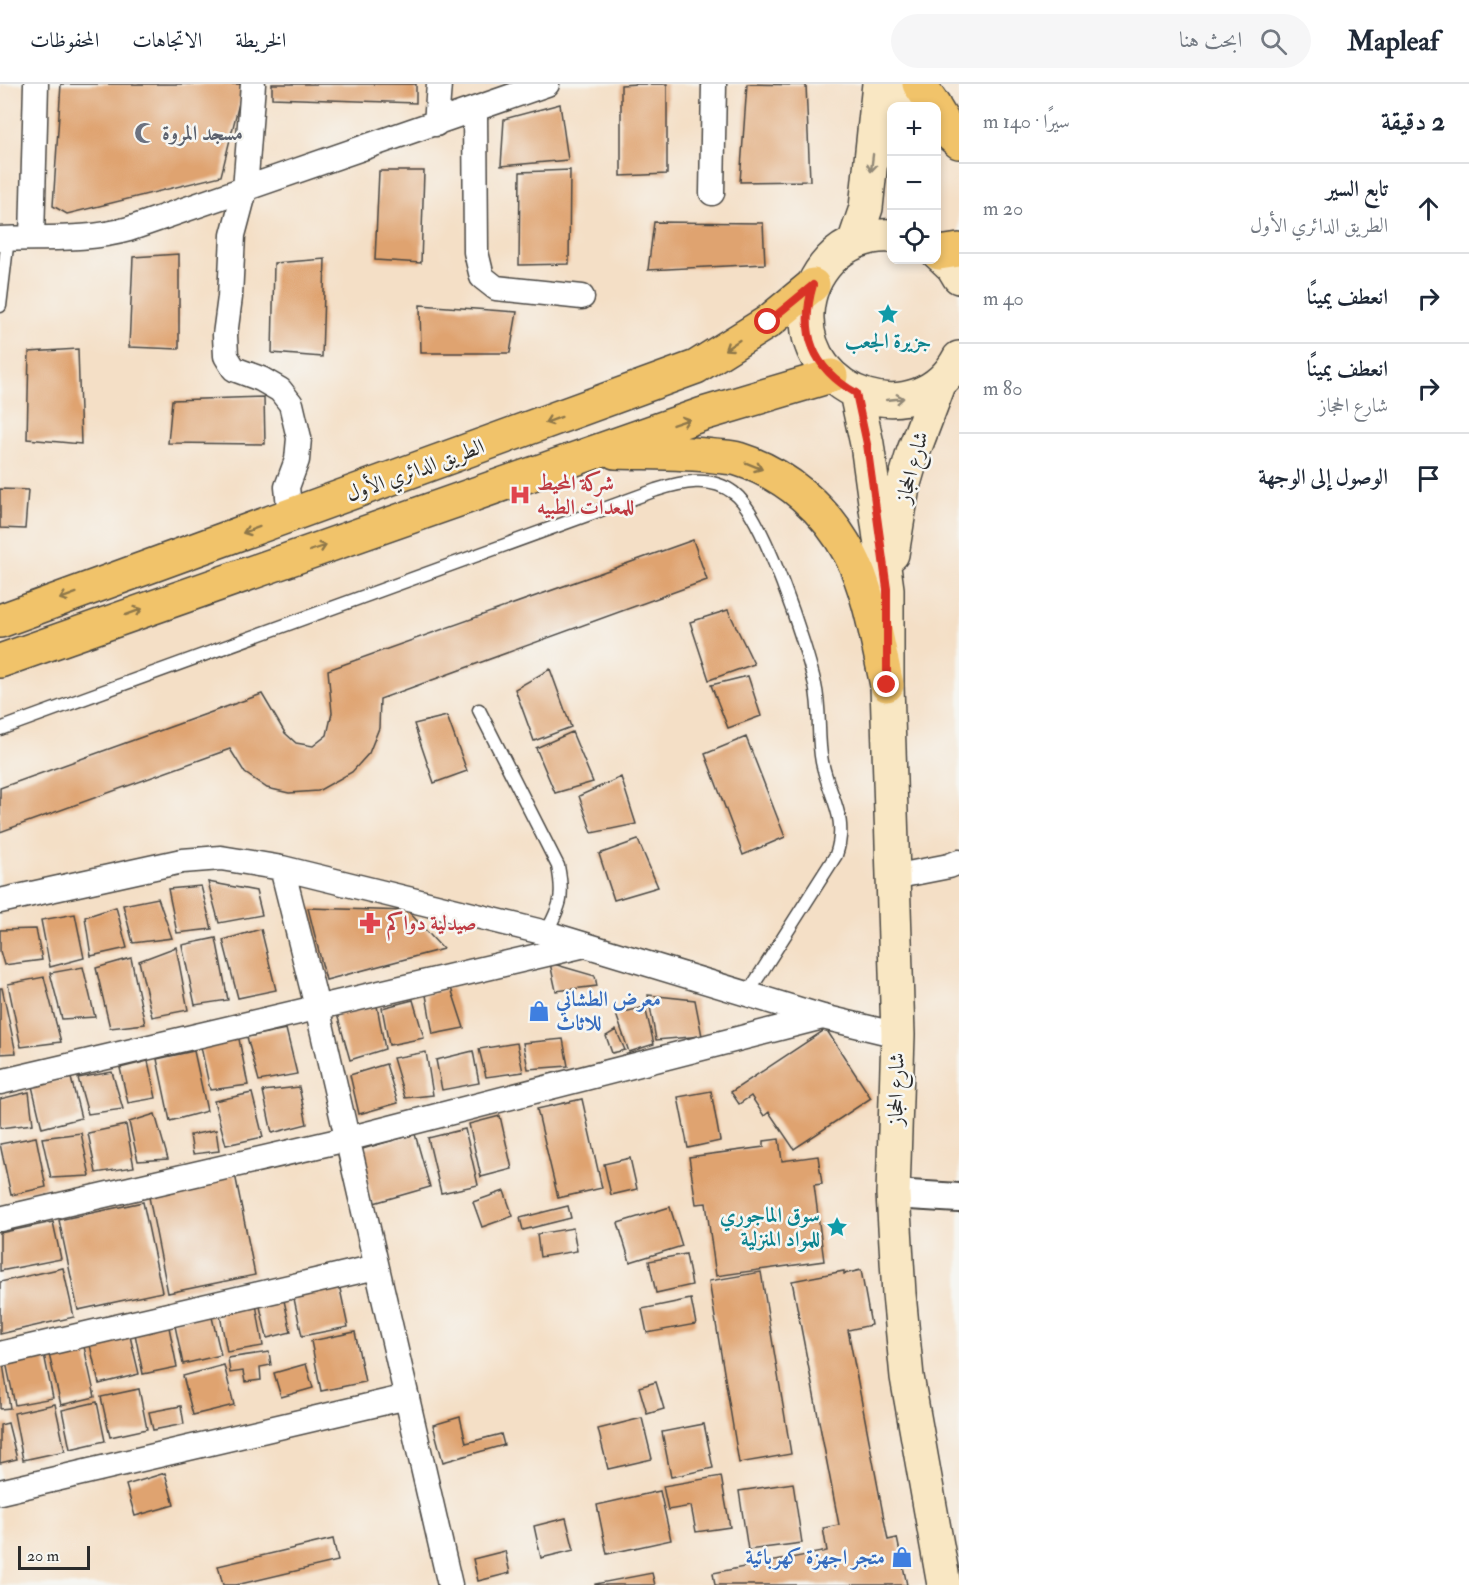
<!DOCTYPE html>
<html lang="ar">
<head>
<meta charset="utf-8">
<style>
  body { margin:0; font-family:"IM FELL Double Pica",Amiri,serif; background:#f6f6f7; color:#1f2937; direction:rtl }
  .controls { position:absolute; right:18px; top:18px; display:grid; overflow:hidden; border-radius:12px; box-shadow:0 3px 9px #0003 }
  .controls button { width:54px; height:54px; display:grid; place-items:center; padding:0; border:0; border-bottom:2px solid #e0e1e3; background:#fff; color:#1f2937; font:30px sans-serif }
  .scale { position:absolute; left:18px; bottom:15px; width:72px; box-sizing:border-box; padding-left:6px; border:3px solid #2b2b2b; border-top:0; font-size:16px; line-height:21px; white-space:nowrap; color:#2b2b2b; -webkit-text-stroke:4px #f6f6f2; paint-order:stroke }
  .stop { position:absolute; width:18px; height:18px; margin:-14px; border:4px solid #d93025; border-radius:50%; background:#fff }
  .stop.end { background:#d93025; border-color:#fff; box-shadow:0 2px 6px #0008 }
  .list { margin:0; padding:0; list-style:none }
  h2 { display:flex; justify-content:space-between; align-items:center; height:78px; margin:0; padding:0 24px; font-size:26px }
  h2 small { font-size:20px; font-weight:400; color:#747a83 }
  .list li { display:grid; grid-template-columns:39px 1fr auto; gap:18px; align-items:center; box-sizing:border-box; height:90px; padding:0 24px; border-top:2px solid #e0e1e3 }
  .list b { display:block; font-size:22px; white-space:nowrap }
  .list p { margin:0; font-size:20px; white-space:nowrap; color:#747a83 }
  .list em { font-size:20px; font-style:normal; color:#747a83 }
  .icon { flex:none; width:33px; height:33px; fill:none; stroke:currentColor; stroke-width:2; stroke-linecap:round; stroke-linejoin:round }
  .map { position:relative; flex:none; width:959px; height:1501px; overflow:hidden; direction:ltr }
  header { display:flex; align-items:center; gap:36px; box-sizing:border-box; height:84px; padding:0 30px; background:#fff; border-bottom:2px solid #e0e1e3 }
  header strong { font-size:28px }
  nav { display:flex; gap:33px; margin-inline-start:auto; font-size:21px }
  .search { width:420px; height:54px; background:#f6f6f7; display:flex; align-items:center; gap:15px; box-sizing:border-box; padding:0 21px; border-radius:33px; color:#747a83; font-size:22px }
  main { display:flex }
  aside { flex:1; background:#fff }
  .map>svg:first-child { display:block }
  .building { fill:#dfa36f }
  .lines { fill:none; stroke-linecap:round; stroke-linejoin:round }
  .service-casing { stroke:#494642; stroke-width:15 }
  .minor-casing { stroke:#494642; stroke-width:27 }
  .tertiary-casing { stroke:#494642; stroke-width:32 }
  .secondary-casing { stroke:#494642; stroke-width:36 }
  .primary-casing { stroke:#494642; stroke-width:36 }
  .service { stroke:#fff; stroke-width:12 }
  .minor { stroke:#fff; stroke-width:24 }
  .tertiary { stroke:#fff; stroke-width:28 }
  .secondary { stroke:#f9e7c3; stroke-width:33 }
  .primary { stroke:#f1c36a; stroke-width:33 }
  .oneway { stroke:#928977 }
  .oneway2 { stroke:#8e774a }
  .route { stroke:#d93025; stroke-width:8 }
  .labels { text-anchor:middle; stroke-width:5; stroke-linejoin:round; paint-order:stroke }
  .worship-label { font-size:21px; font-weight:bold; fill:#5b616d; stroke:#f6f6f2; text-anchor:start }
  .culture-label { font-size:21px; font-weight:bold; fill:#0d838f; stroke:#f6f6f2 }
  .street-label { font-size:21px; fill:#2b2b2b; stroke:#f6f6f2 }
  .health-label { font-size:21px; font-weight:bold; fill:#be3a42; stroke:#f6f6f2; text-anchor:start }
  .shop-label { font-size:21px; font-weight:bold; fill:#366cbe; stroke:#f6f6f2; text-anchor:start }
</style>
</head>
<body>
<header>
<strong>Mapleaf</strong>
<div class="search"><svg class="icon" aria-label="search" viewBox="0 0 24 24"><circle cx="10" cy="10" r="6"/><path d="M15 15l6 6"/></svg>ابحث هنا</div>
<nav><a>الخريطة</a><a>الاتجاهات</a><a>المحفوظات</a></nav>
</header>
<main>
<aside>
<h2>2 دقيقة<small>سيرًا · 140 m</small></h2>
<ul class="list">
<li><svg class="icon" aria-label="ahead" viewBox="0 0 24 24"><path d="M12 20V5M6 11l6-6 6 6"/></svg><div><b>تابع السير</b><p>الطريق الدائري الأول</p></div><em>20 m</em></li>
<li><svg class="icon" aria-label="right" viewBox="0 0 24 24"><path d="M7 20v-9h11M14 6l5 5-5 5"/></svg><div><b>انعطف يمينًا</b></div><em>40 m</em></li>
<li><svg class="icon" aria-label="right" viewBox="0 0 24 24"><path d="M7 20v-9h11M14 6l5 5-5 5"/></svg><div><b>انعطف يمينًا</b><p>شارع الحجاز</p></div><em>80 m</em></li>
<li><svg class="icon" aria-label="arrive" viewBox="0 0 24 24"><path d="M6 21V4h12l-3 4 3 4H6"/></svg><div><b>الوصول إلى الوجهة</b></div></li>
</ul>
</aside>
<div class="map">
<svg width="959" height="1501" viewBox="0 0 959 1501">
  <rect width="100%" height="100%" fill="#f6f6f2"/>
  <filter id="ink" filterUnits="userSpaceOnUse"><feTurbulence type="fractalNoise" baseFrequency=".0167" numOctaves="2"/><feDisplacementMap in="SourceGraphic" scale="12" xChannelSelector="R" yChannelSelector="G"/><feConvolveMatrix kernelMatrix="1 2 1 2 8 2 1 2 1" color-interpolation-filters="sRGB"/></filter>
  <filter id="wash" filterUnits="userSpaceOnUse"><feTurbulence type="fractalNoise" baseFrequency=".008" numOctaves="4" result="noise"/><feDisplacementMap in="SourceGraphic" scale="24" xChannelSelector="R" yChannelSelector="G"/><feGaussianBlur stdDeviation="1.35" result="paint"/><feColorMatrix in="noise" values="0 0 0 0 0 0 0 0 0 0 0 0 0 0 0 0 0 1.4 0 .05"/><feComposite in="paint" operator="in"/></filter>
  <g filter="url(#wash)">
    <rect width="100%" height="100%" fill="#f4dfc6"/>
    <g id="blocks">
      <path class="building" d="M61,0H241L242,7L221,92L67,130L53,122Z
        M272,0H416V19L272,14Z
        M637,0H667V90L621,92V1Z
        M747,0L806,1L810,97L740,98Z
        M560,20L568,76L501,82L504,35Z
        M570,86L569,180L519,181L520,88Z
        M379,87H424L421,179L375,176Z
        M654,138L763,139L765,180L648,186Z
        M179,170V265L129,263L133,173Z
        M325,175L322,273L272,269L274,179Z
        M420,221L517,228L510,269H421Z
        M78,265L81,360L27,355L29,268Z
        M264,313L265,360L168,359L172,316Z
        M0,405L28,406L25,445L0,444Z
        M693,456L707,496L380,615L379,644L369,669L352,688L318,707L289,709L267,704L245,689L230,665L0,748V704L262,610L285,649L296,659L313,662L327,651L332,629L328,586Z
        M728,526L754,580L709,596L690,538Z
        M550,585L571,643L534,657L515,605Z
        M748,592L761,632L728,644L711,601Z
        M447,632L467,687L434,699L414,640Z
        M572,648L593,698L555,709L536,664Z
        M746,653L785,753L743,771L705,670Z
        M621,693L636,740L592,749L579,712Z
        M638,756L658,803L614,816L599,770Z
        M208,798L256,807L262,831L219,839Z
        M201,802L212,845L177,849L168,805Z
        M158,814L172,854L133,859L123,821Z
        M116,823L127,864L91,872L85,833Z
        M308,824L408,827L443,865L326,896Z
        M75,830L84,874L50,883L41,836Z
        M36,845L42,876L4,881L0,867V846Z
        M261,845L276,906L238,914L223,856Z
        M216,854L228,916L195,921L182,861Z
        M176,863L188,926L152,933L139,877Z
        M131,874L145,940L110,944L96,884Z
        M550,879L595,892L597,902L556,907Z
        M83,883L95,933L62,935L50,889Z
        M44,893L61,958L21,963L8,900Z
        M0,904H2L16,969L0,970Z
        M451,904L464,944L433,950L426,911Z
        M648,911L695,916L702,952L656,956Z
        M413,916L424,954L389,961L382,924Z
        M377,922L385,965L350,976L337,930Z
        M645,923L654,960L629,968L616,930Z
        M286,945L297,990L259,997L247,953Z
        M826,945L871,1014L794,1065L769,1028L764,1032L751,1012L739,1020L731,1008Z
        M616,946L625,966L612,969L606,952Z
        M239,955L248,1001L210,1006L200,958Z
        M563,955L568,982L528,985L523,959Z
        M517,959L523,988L486,993L479,965Z
        M194,967L207,1027L170,1037L157,975Z
        M473,967L479,999L442,1006L436,976Z
        M426,968L433,1011L405,1014L393,974Z
        M148,977L156,1014L128,1019L120,984Z
        M386,980L398,1019L359,1030L350,991Z
        M112,988L123,1025L88,1030L78,994Z
        M71,994L81,1034L42,1044L32,1002Z
        M299,1003L307,1040L272,1049L263,1007Z
        M711,1007L720,1057L688,1064L678,1013Z
        M29,1008L33,1040L0,1044V1015Z
        M252,1009L263,1053L226,1061L214,1017Z
        M582,1015L602,1104L558,1114L537,1025Z
        M155,1030L168,1075L138,1077L129,1038Z
        M500,1032L512,1085L481,1093L469,1040Z
        M126,1041L134,1083L96,1089L88,1049Z
        M465,1045L478,1101L441,1109L428,1054Z
        M216,1046L219,1067L193,1070L190,1051Z
        M81,1049L90,1092L51,1094L42,1054Z
        M415,1050L430,1103L374,1119L359,1066Z
        M36,1053L46,1103L11,1111L0,1060Z
        M779,1055L782,1077L818,1072L822,1100L814,1101L824,1177L716,1192L706,1119L696,1120L689,1073L764,1063V1057Z
        M630,1074L637,1105L611,1111L604,1080Z
        M235,1090L255,1191L168,1209L148,1108Z
        M504,1107L513,1132L482,1143L473,1118Z
        M143,1118L162,1208L78,1226L59,1136Z
        M568,1122L571,1134L523,1146L520,1134Z
        M670,1123L682,1162L630,1178L618,1139Z
        M53,1138L61,1175L0,1187V1149Z
        M573,1144L577,1167L540,1173L537,1150Z
        M686,1170L692,1201L656,1209L649,1177Z
        M63,1184L74,1233L0,1250V1198Z
        M861,1186L871,1241L848,1246L888,1456L897,1454L907,1501H715L713,1489L827,1467L823,1444L839,1441L792,1197L844,1187V1190Z
        M761,1188L791,1370L739,1379L709,1197Z
        M339,1200L348,1243L302,1252L293,1210Z
        M283,1212L291,1248L267,1254L259,1218Z
        M691,1215L696,1240L647,1249L642,1225Z
        M256,1220L263,1262L227,1268L219,1226Z
        M211,1229L221,1271L183,1280L174,1237Z
        M168,1238L177,1283L143,1290L134,1245Z
        M129,1248L139,1290L99,1300L89,1257Z
        M355,1248L365,1298L321,1307L311,1257Z
        M83,1258L95,1313L61,1321L48,1266Z
        M269,1268L271,1281L260,1283L261,1296L245,1298L243,1287L230,1289L228,1274Z
        M44,1270L53,1314L15,1321L6,1278Z
        M3,1280L10,1324L0,1325V1281Z
        M306,1280L313,1304L281,1313L274,1289Z
        M224,1281L234,1321L193,1331L183,1292Z
        M656,1298L664,1325L647,1330L639,1303Z
        M139,1305L147,1345L110,1353L101,1313Z
        M97,1318L105,1357L70,1365L62,1326Z
        M55,1320L65,1367L23,1376L14,1329Z
        M181,1322L184,1340L153,1346L149,1328Z
        M460,1333L466,1359L501,1350L504,1361L443,1378L433,1341Z
        M642,1334L652,1375L608,1385L598,1345Z
        M8,1339L17,1375L0,1379V1341Z
        M704,1340L713,1384L671,1393L662,1348Z
        M165,1389L174,1421L135,1432L126,1401Z
        M721,1392L730,1443L696,1448L691,1422L668,1426L663,1402Z
        M793,1399L802,1459L748,1466L739,1407Z
        M660,1407L671,1456L607,1470L597,1421Z
        M566,1434L574,1466L541,1474L534,1442Z
        M333,1455L338,1477L236,1501H223L218,1482Z
        M505,1467L510,1489L478,1497L473,1475Z
        M652,1489L655,1501H595V1500Z"/>
    </g>
  </g>
  <g filter="url(#ink)">
    <use href="#blocks" fill-opacity="0" stroke="#494642" stroke-width="1.5"/>
    <g class="lines">
      <defs>
        <path id="service" d="M0,222L8,154
          M479,626L558,782C564,813 561,821 546,849
          M0,645L656,406C681,398 711,391 734,409C763,430 807,563 815,601C821,626 817,653 822,678C829,713 849,733 836,771L748,909"/>
        <path id="minor" d="M253,0L245,106L233,151L230,213L225,251L226,272L234,285L261,295L280,306L291,320L299,354L297,376L287,403L290,432
          M475,26L476,168L482,193L496,204L582,213
          M436,40L439,0
          M712,109L714,0
          M32,154L36,0
          M0,155C43,153 87,157 129,145L547,0
          M282,784L317,923L450,1501
          M893,793L949,782L959,778
          M0,817L182,777L221,774L282,784L546,849L823,933L898,951
          M0,998L585,861
          M0,1135L347,1055L823,933
          M0,1270L376,1183
          M0,1408L407,1313"/>
        <path id="tertiary" d="M893,1110L959,1114"/>
        <path id="secondary" d="M904,22L905,0
          M892,152C869,150 845,160 830,176C816,191 808,209 807,229C803,314 919,350 959,274
          M854,159L866,124L879,0
          M936,167L953,183L959,193
          M856,309L867,360L887,505V601L898,951L893,1110L899,1210L907,1293L944,1501
          M892,470L903,403L913,369L940,298"/>
        <path id="primary" d="M919,0L934,22
          M936,26L951,51L959,58
          M939,169L959,166
          M615,368C649,369 682,368 715,372C723,373 731,373 738,375C786,390 826,425 850,470C869,505 878,561 887,601
          M0,537L696,283L768,238L813,201
          M0,577L703,330L831,292"/>
      </defs>
      <use href="#service" class="service-casing"/>
      <use href="#minor" class="minor-casing"/>
      <use href="#tertiary" class="tertiary-casing"/>
      <use href="#secondary" class="secondary-casing"/>
      <use href="#primary" class="primary-casing"/>
      <use href="#service" class="service"/>
      <use href="#minor" class="minor"/>
      <use href="#tertiary" class="tertiary"/>
      <use href="#secondary" class="secondary"/>
      <use href="#primary" class="primary"/>
    </g>
    <defs><path id="oneway-shaft" d="M-6 0H5M1.5-3L5.5 0L1.5 3" fill="none" stroke-width="1.6" stroke-linecap="round" stroke-linejoin="round" transform="scale(1.5)"/></defs>
    <g class="oneway">
      <use href="#oneway-shaft" transform="translate(872 79) rotate(97)"/>
      <use href="#oneway-shaft" transform="translate(895 315) rotate(-6)"/>
    </g>
    <g class="oneway2">
      <use href="#oneway-shaft" transform="translate(732 261) rotate(146)"/>
      <use href="#oneway-shaft" transform="translate(553 336) rotate(160)"/>
      <use href="#oneway-shaft" transform="translate(681 338) rotate(-19)"/>
      <use href="#oneway-shaft" transform="translate(754 382) rotate(22)"/>
      <use href="#oneway-shaft" transform="translate(251 446) rotate(160)"/>
      <use href="#oneway-shaft" transform="translate(318 464) rotate(-19)"/>
      <use href="#oneway-shaft" transform="translate(68 512) rotate(160)"/>
      <use href="#oneway-shaft" transform="translate(134 528) rotate(-20)"/>
    </g>
  </g>
  <g class="lines" filter="url(#ink)">
    <path class="route" d="M768,238L813,201C799,249 812,284 856,309L867,360L887,505V601"/>
  </g>
  <defs>
    <symbol id="mosque-bare" viewBox="-9 -9 18 18"><path d="M3.5-4.9A6 6 0 1 0 3.5 4.9A5 5 0 1 1 3.5-4.9Z" fill="#6b7280" stroke="#f6f6f2" stroke-width="2.5" paint-order="stroke"/></symbol>
    <symbol id="sight-bare" viewBox="-9 -9 18 18"><path d="M0-6L1.8-2.2L6-1.7L2.9 1.2L3.7 5.4L0 3.3L-3.7 5.4L-2.9 1.2L-6-1.7L-1.8-2.2Z" fill="#0f9aa8" stroke="#f6f6f2" stroke-width="2.5" paint-order="stroke"/></symbol>
    <symbol id="hospital-bare" viewBox="-9 -9 18 18"><path d="M-5-5h3v3.5h4V-5h3V5h-3V1.5h-4V5h-3Z" fill="#e0444e" stroke="#f6f6f2" stroke-width="2.5" paint-order="stroke"/></symbol>
    <symbol id="pharmacy-bare" viewBox="-9 -9 18 18"><path d="M-2-6h4v4h4v4h-4v4h-4v-4h-4v-4h4Z" fill="#e0444e" stroke="#f6f6f2" stroke-width="2.5" paint-order="stroke"/></symbol>
    <symbol id="shop-bare" viewBox="-9 -9 18 18"><path d="M-5-2.5h2.3a2.7 3.5 0 0 1 5.4 0H5L5.5 6h-11ZM-1.5-2.5h3a1.5 2.3 0 0 0-3 0Z" fill="#3f7fe0" stroke="#f6f6f2" stroke-width="2.5" paint-order="stroke"/></symbol>
  </defs>
  <g fill-rule="evenodd">
    <use href="#mosque-bare" x="130" y="34" width="30" height="30"/>
    <use href="#sight-bare" x="873" y="215" width="30" height="30"/>
    <use href="#hospital-bare" x="505" y="396" width="30" height="30"/>
    <use href="#pharmacy-bare" x="355" y="824" width="30" height="30"/>
    <use href="#shop-bare" x="524" y="912" width="30" height="30"/>
    <use href="#sight-bare" x="822" y="1128" width="30" height="30"/>
    <use href="#shop-bare" x="887" y="1458" width="30" height="30"/>
  </g>
  <g class="labels">
    <g class="worship-label">
      <text x="162" y="56">مسجد المروة</text>
    </g>
    <g class="culture-label">
      <text x="888" y="264">جزيرة الجعب</text>
      <text x="820" y="1138" text-anchor="end">سوق الماجوري<tspan x="820" dy="24">للمواد المنزلية</tspan></text>
    </g>
    <g class="street-label">
      <text transform="translate(912 383) rotate(-75)" y="7">شارع الحجاز</text>
      <text transform="translate(415 386) rotate(-20)" y="7">الطريق الدائري الأول</text>
      <text transform="translate(896 1005) rotate(-89)" y="7">شارع الحجاز</text>
    </g>
    <g class="health-label">
      <text x="537" y="406">شركة المحيط<tspan x="537" dy="24">للمعدات الطبيه</tspan></text>
      <text x="387" y="846">صيدلية دواكم</text>
    </g>
    <g class="shop-label">
      <text x="556" y="922">معرض الطشاني<tspan x="556" dy="24">للاثاث</tspan></text>
      <text x="885" y="1480" text-anchor="end">متجر اجهزة كهربائية</text>
    </g>
  </g>
</svg>
<div class="controls">
<button>+</button>
<button>−</button>
<button><svg class="icon" aria-label="locate" viewBox="0 0 24 24"><circle cx="12" cy="12" r="6"/><path d="M12 2v4M12 18v4M2 12h4M18 12h4"/></svg></button>
</div>
<div class="scale">20 m</div>
<div class="stop" style="left:768px;top:238px"></div>
<div class="stop end" style="left:887px;top:601px"></div>
</div>
</main>
</body>
</html>
